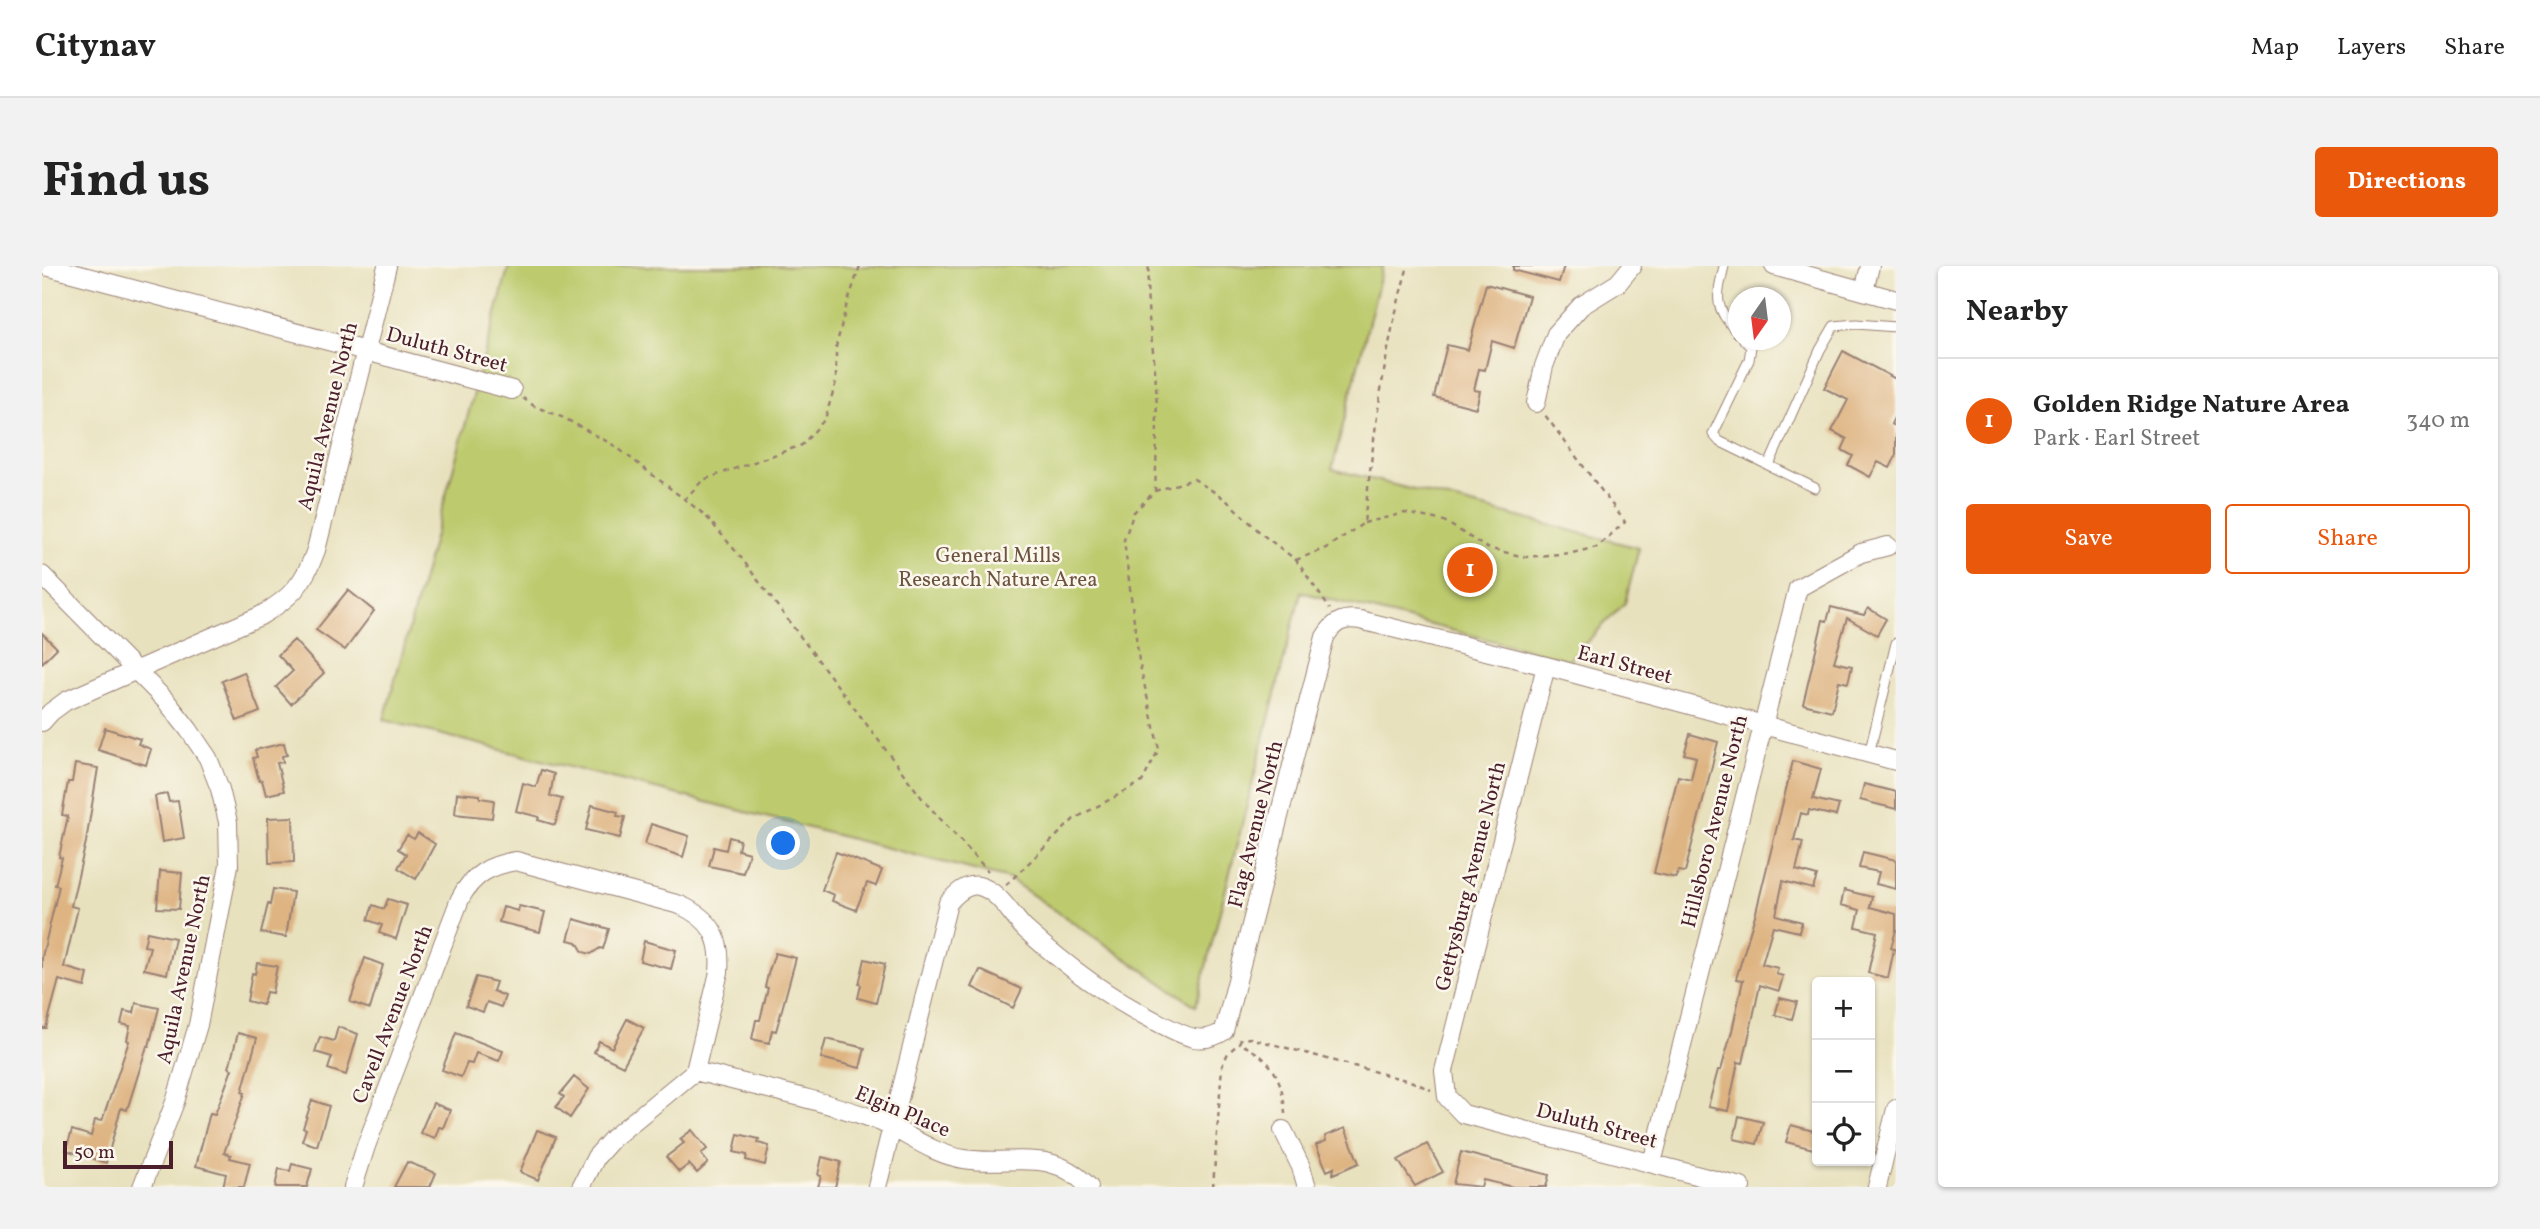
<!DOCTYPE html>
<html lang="en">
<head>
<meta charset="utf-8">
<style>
  body { margin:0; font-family:Vollkorn,serif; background:#f2f2f2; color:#222 }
  .controls { position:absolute; right:21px; bottom:21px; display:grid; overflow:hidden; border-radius:7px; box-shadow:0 2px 5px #0004 }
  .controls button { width:63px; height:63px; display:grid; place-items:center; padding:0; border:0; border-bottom:2px solid #e0e0e0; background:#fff; color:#222; font:35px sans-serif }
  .compass { position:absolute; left:1686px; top:21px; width:63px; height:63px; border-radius:50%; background:#fff; box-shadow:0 2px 5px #0004; rotate:194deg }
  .scale { position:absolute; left:21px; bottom:18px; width:110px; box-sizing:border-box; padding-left:7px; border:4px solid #4a1f2b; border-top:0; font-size:19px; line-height:24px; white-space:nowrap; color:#4a1f2b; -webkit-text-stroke:5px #fbf7ec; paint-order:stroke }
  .you { position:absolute; left:742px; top:578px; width:24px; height:24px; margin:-18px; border:5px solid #fff; border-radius:50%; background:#1a73e8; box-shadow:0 0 0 10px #1a73e833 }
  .badge { display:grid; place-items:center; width:46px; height:46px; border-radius:50%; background:#ea580c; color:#fff; font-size:23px; font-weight:700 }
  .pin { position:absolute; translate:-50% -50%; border:4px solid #fff; box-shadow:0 2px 7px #0006 }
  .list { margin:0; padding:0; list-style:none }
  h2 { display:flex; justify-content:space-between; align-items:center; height:91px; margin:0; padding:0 28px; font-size:30px }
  h2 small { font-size:23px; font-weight:400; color:#767676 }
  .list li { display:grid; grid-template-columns:46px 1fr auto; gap:21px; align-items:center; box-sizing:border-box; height:126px; padding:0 28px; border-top:2px solid #e0e0e0 }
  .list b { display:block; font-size:26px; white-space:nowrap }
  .list p { margin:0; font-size:23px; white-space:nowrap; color:#767676 }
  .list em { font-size:23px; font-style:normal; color:#767676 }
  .actions { display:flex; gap:14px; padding:21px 28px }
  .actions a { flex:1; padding:16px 0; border:2px solid #ea580c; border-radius:7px; text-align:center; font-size:24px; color:#ea580c }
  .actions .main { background:#ea580c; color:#fff }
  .icon { flex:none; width:38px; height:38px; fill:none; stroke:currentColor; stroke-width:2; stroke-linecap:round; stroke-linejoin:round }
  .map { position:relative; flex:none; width:1854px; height:921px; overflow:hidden; border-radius:7px }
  header { display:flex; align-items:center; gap:42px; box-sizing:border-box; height:98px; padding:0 35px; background:#fff; border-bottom:2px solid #e0e0e0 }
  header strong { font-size:33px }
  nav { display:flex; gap:38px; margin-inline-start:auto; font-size:24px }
  .intro { display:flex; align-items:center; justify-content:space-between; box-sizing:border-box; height:168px; padding:0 42px }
  h1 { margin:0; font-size:49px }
  .button { padding:18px 32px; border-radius:7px; background:#ea580c; color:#fff; font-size:24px; font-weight:700 }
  main { display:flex; gap:42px; padding:0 42px }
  aside { flex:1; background:#fff; border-radius:7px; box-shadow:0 2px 5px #0004 }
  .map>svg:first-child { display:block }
  .green { fill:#bdcb6e; stroke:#84754c; stroke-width:2 }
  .building { fill:#deb482 }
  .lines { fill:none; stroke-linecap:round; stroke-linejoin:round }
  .service-casing { stroke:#998074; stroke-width:11 }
  .minor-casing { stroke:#998074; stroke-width:20 }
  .path { stroke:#998074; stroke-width:2.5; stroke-dasharray:5 5; stroke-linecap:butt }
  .service { stroke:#fff; stroke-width:9 }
  .minor { stroke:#fff; stroke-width:18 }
  .labels { text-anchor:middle; stroke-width:5; stroke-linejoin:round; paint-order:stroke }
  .street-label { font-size:21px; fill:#4a1f2b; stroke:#fbf7ec }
  .park-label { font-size:21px; fill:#6c533f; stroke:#fbf7ec }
</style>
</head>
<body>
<header>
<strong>Citynav</strong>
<nav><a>Map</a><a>Layers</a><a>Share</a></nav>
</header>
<div class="intro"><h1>Find us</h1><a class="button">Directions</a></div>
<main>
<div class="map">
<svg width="1854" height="921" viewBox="0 0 1854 921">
  <rect width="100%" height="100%" fill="#fbf7ec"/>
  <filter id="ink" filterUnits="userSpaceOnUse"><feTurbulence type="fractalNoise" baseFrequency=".0143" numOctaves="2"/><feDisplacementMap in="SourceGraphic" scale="14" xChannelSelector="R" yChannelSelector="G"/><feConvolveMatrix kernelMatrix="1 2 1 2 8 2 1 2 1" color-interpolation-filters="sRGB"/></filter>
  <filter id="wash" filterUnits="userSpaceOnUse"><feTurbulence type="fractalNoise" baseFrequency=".00686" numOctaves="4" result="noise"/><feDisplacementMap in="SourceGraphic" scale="28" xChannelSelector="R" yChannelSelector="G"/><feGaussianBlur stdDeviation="1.57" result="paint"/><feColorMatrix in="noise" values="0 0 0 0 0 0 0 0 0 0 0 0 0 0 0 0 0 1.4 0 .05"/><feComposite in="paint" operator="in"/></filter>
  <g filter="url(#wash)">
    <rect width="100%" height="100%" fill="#e8e1be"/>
    <path class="green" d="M467,0H1341L1290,203L1597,282L1583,337L1527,394L1259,326L1154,740L967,613L342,454Z"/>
    <g id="blocks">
      <path class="building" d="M1471,0H1522L1517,16L1471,4Z
        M1444,18L1487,30L1472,82L1450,75L1443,104L1437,103L1432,124L1438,125L1434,142L1392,131L1405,79L1426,84Z
        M1801,85L1854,113V148L1849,158L1854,161V190L1848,202L1836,196L1828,211L1806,199L1811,190L1800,184L1805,173L1790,165L1806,134L1782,122Z
        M306,324L332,345L303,384L274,364Z
        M1789,341L1822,349L1826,342L1844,353L1835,369L1805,352L1792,396L1810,400L1806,417L1797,415L1790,445L1761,438L1781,354L1785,355Z
        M0,367L15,382L0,397Z
        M252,374L282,407L249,438L234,421L251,405L236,389Z
        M202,406L218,446L195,455L180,415Z
        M63,462L98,473L96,478L109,483L104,499L56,484Z
        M1648,468L1676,476L1643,606L1636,605L1634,612L1612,607L1636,510L1649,513L1654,491L1642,488Z
        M242,477L245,489L240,490L241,496L235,497L242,525L224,529L220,514L217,515L211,492L215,491L213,484Z
        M1751,495L1779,503L1771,533L1797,539L1794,550L1767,544L1766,549L1759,547L1752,574L1761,576L1754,604L1775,610L1771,623L1741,615L1734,649L1760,656L1757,666L1731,660L1720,698L1736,702L1734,708L1741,710L1737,725L1718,719L1701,797L1696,796L1686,845L1666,841L1676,804H1679L1690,765L1701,714L1694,713L1714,646Z
        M33,498L56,502L44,576L29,640L36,642L22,701L46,708L43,721L17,714L4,762H0V691L17,620L13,619L20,592L17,591L26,550L20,549L26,516H30Z
        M499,504L512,508L508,530L520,533L513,559L496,554L497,551L474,545L481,517L494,521Z
        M1822,518L1854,526V543L1818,534Z
        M415,527L438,529V532L452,534L450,552L413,548Z
        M125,528L127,536L136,535L142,572L120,576L113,530Z
        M550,539L576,546L575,550L583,551L578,572L544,564Z
        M251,551L252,596L227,597L226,552Z
        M609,558L647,570L641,591L603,578Z
        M376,567L393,578L374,613L356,602L364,588L356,583L365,569L372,573Z
        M687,571L698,574L696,584L707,587L701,607L667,600L672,581L684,584Z
        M794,586L840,604L834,620L825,617L814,644L790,635L792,629L780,624Z
        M1821,586L1854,594V623L1834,618L1837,606L1817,602Z
        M118,605L140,607L137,643L115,642Z
        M231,623L251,626L244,671L219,667L226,638L228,639Z
        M1802,624L1830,631L1828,641L1854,648V664L1849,682L1852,683L1846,712L1826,707L1835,666L1814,661L1818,644L1799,639Z
        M346,633L365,639L354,673L337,667L340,659L326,654L331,639L342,643Z
        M477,640L503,646L498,666L457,656L461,641L476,645Z
        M532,653L567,663L561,683L558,682L549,688L541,686L535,676L526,674Z
        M105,666L133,672L125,708L102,703L108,681L102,680Z
        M602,675L634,684L629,703L598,695Z
        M733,687L754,692L734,765L730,764L727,777L710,773L714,754H718L726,722L723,721L726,708Z
        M323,692L341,699L328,743L308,736Z
        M823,693L843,698L834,737L816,732L819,719L817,718Z
        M215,697L235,700L230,727L224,726L221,739L205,735L210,707L213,708Z
        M938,704L980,723L971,742L930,721Z
        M434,711L454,716L451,725L463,730L459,741L445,736L441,746L424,740Z
        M1738,732L1755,736L1750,753L1733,749Z
        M94,737L117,742L107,780H105L85,844L79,842L64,897L24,884L30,864L49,870L53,854L60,855L87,775L85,774L88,760L79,758L82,745L92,747Z
        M585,753L602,762L581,800L552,786L557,775L570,782Z
        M296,761L316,768L304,809L286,803L290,791L273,786L278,771L292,775Z
        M196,767L215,772L200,826L203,827L182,887L189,889L188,892L208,897L202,921H181L184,908L154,900L168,847L173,848L190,803L187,802Z
        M414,767L461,785L457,795L434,787L430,798L425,797L419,811L400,804Z
        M784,773L823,782L818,802L779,792Z
        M532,811L547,823L528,852L514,841L522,831L518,828Z
        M270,834L287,840L275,880L260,875L264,863L261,862Z
        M391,837L408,844L401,862L397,861L393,872L378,867Z
        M1697,850L1721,856L1715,878L1692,873Z
        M1749,859L1775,866V884L1744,876Z
        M1303,862L1317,897L1291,908L1292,902L1285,905L1274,879L1284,875L1283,870Z
        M495,864L514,871L496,914L478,906Z
        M650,864L665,883L659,888L666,897L655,907L647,898L637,906L624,891L642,877L638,873Z
        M696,868L717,873L716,877L727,880L723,899L704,894L705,889L692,886Z
        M1385,878L1401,906L1373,920L1356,894Z
        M1419,886L1507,909L1504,921H1471L1441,914L1439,921L1411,918Z
        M780,891L799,896L793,921H776L779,910L776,909Z
        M365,896L394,907L388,921H352Z
        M250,898L270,903L265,921H233L237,903L248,905Z"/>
    </g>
  </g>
  <g filter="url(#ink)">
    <use href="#blocks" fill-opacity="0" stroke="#998074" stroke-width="2"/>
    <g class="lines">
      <defs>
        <path id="service" d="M1682,0C1674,34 1672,41 1696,67
          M1702,74L1709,81L1707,94L1671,168L1677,175L1773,222
          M1727,199L1778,84L1792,60L1814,58L1854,61
          M1827,488L1854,377"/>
        <path id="minor" d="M4,0L470,124
          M1732,0L1854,34
          M1822,25L1828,0
          M1494,137L1502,100L1514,68L1539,40L1576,17L1590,0
          M0,309L125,436L147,464L166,492L178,523L186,556L187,599L156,759L133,836L100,921
          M1504,400L1402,805L1405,831L1421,848L1699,921
          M0,456L9,446L24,435L218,350C249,332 262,318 274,284L345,0
          M653,805C711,820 772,832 829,852C860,863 888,888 922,893C970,901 1007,879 1047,921
          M1241,864L1259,901L1265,921
          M1610,897L1756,322L1819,287L1846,280
          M311,921L324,880L418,633C430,609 448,599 474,595L638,639C669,653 680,671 677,706L653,805L571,872L554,891L539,921
          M835,921L906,637C913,629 924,617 937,620C957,625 969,649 983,663C1023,699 1065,731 1113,755C1125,761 1139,769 1152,772C1164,774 1173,771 1182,765L1283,371C1292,356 1301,351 1318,354L1504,400L1854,495
          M1835,921L1854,843"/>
      </defs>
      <use href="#service" class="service-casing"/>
      <use href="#minor" class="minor-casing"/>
      <path class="path" d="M481,132L492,140L522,152L573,180L663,249L697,289L883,536L946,605
        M1113,225L1152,213L1183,233L1221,269L1254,294L1288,343
        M642,234L661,214L760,179L783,153L794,116V81L804,41L818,0
        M1322,257L1363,247L1402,255L1445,282L1483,291L1530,287L1555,281L1583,256L1503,149
        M1254,294L1284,282L1322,257C1332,171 1341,84 1366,0
        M964,619L1032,553L1100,516L1117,483L1097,395L1082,274L1092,246L1113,225C1115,184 1116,144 1113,104C1110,69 1102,35 1107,0
        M1243,848C1241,812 1230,792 1197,777L1199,773L1208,772L1371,816L1389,824
        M1171,921L1180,800L1186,787L1197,777"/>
      <use href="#service" class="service"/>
      <use href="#minor" class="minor"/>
    </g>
  </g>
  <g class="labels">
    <g class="street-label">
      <text transform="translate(405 83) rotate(15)" y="7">Duluth Street</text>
      <text transform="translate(285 150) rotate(-76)" y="7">Aquila Avenue North</text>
      <text transform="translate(1583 398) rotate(15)" y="7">Earl Street</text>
      <text transform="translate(1672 555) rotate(-76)" y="7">Hillsboro Avenue North</text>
      <text transform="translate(1213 558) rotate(-76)" y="7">Flag Avenue North</text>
      <text transform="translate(1428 610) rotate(-76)" y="7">Gettysburg Avenue North</text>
      <text transform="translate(141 703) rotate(-78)" y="7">Aquila Avenue North</text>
      <text transform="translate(350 748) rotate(-69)" y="7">Cavell Avenue North</text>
      <text transform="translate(861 845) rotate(23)" y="7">Elgin Place</text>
      <text transform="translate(1555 859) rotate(15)" y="7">Duluth Street</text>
    </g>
    <g class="park-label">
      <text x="956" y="296">General Mills<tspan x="956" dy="24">Research Nature Area</tspan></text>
    </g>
  </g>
</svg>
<div class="controls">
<button>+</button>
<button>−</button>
<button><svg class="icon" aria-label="locate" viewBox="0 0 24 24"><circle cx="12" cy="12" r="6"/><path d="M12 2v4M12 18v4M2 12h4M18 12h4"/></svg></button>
</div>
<svg class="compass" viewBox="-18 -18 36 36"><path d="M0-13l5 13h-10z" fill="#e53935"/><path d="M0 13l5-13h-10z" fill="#767676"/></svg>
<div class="scale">50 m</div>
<div class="you"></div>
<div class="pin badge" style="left:1428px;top:304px">1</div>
</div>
<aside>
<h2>Nearby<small></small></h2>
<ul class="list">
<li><span class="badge">1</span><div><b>Golden Ridge Nature Area</b><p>Park · Earl Street</p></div><em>340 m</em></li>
</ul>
<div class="actions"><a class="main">Save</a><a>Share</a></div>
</aside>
</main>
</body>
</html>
